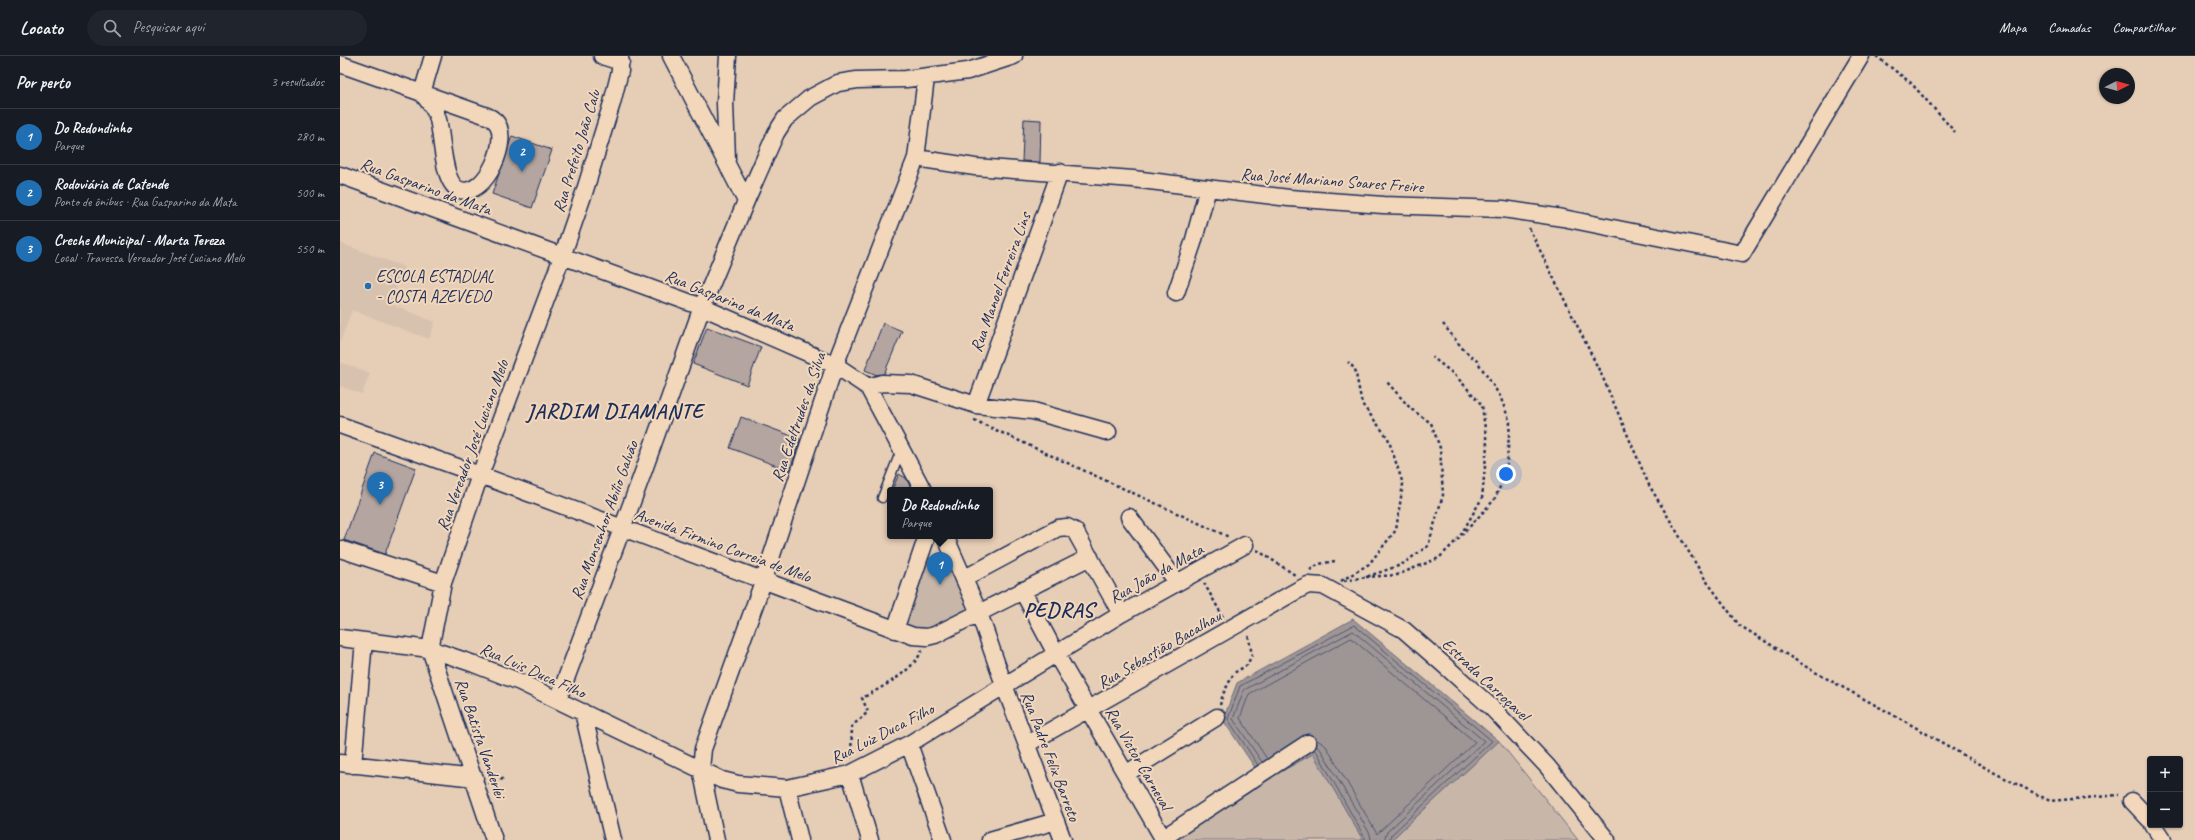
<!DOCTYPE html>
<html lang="pt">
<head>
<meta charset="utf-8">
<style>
  body { margin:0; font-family:Caveat,sans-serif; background:#20242c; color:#f1f3f6 }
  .controls { position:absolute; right:12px; bottom:12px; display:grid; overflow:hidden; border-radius:4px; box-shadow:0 1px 3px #0004 }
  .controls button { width:36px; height:36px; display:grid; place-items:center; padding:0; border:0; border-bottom:1px solid #363941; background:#171b24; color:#f1f3f6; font:20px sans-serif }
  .compass { position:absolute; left:1759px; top:12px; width:36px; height:36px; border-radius:50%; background:#171b24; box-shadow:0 1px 3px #0004; rotate:84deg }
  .you { position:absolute; left:1166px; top:418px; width:14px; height:14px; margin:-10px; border:3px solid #fff; border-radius:50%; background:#1a73e8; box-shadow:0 0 0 6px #1a73e833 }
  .badge { display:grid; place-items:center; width:26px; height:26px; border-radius:50%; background:#1f6fb2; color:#fff; font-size:13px; font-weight:700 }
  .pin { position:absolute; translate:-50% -33px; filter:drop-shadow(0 1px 2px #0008) }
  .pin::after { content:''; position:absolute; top:21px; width:14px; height:12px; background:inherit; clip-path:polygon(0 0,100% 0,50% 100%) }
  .popup { position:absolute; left:547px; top:431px; width:106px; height:52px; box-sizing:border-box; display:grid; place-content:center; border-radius:4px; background:#171b24; filter:drop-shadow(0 1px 3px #0005); font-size:13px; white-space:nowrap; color:#9ea1a6 }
  .popup b { font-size:15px; color:#f1f3f6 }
  .popup::after { content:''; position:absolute; left:50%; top:100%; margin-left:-8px; border:8px solid transparent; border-top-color:#171b24 }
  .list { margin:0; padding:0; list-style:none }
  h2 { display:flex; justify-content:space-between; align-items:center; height:52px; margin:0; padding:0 16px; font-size:17px }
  h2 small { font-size:13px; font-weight:400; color:#9ea1a6 }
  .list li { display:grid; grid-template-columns:26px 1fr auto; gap:12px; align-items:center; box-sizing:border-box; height:56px; padding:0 16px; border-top:1px solid #363941 }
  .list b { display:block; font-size:15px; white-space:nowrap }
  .list p { margin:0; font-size:13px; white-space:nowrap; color:#9ea1a6 }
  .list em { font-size:13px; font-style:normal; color:#9ea1a6 }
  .icon { flex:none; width:22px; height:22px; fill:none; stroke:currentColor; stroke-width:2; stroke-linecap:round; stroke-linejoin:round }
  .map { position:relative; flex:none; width:1855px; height:784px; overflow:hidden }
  header { display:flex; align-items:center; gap:24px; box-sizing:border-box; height:56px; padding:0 20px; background:#171b24; border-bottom:1px solid #363941 }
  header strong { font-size:19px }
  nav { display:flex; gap:22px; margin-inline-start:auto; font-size:14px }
  .search { width:280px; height:36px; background:#20242c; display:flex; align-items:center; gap:10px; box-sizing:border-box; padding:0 14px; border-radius:22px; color:#9ea1a6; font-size:15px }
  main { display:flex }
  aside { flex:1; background:#171b24 }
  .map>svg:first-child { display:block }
  .built { fill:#d7c1af }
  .green { fill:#c8b6a8; stroke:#727283 }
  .water { fill:#9e9595; stroke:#6a6c7f }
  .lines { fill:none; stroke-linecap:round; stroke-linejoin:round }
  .shore { stroke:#4f5874; stroke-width:1 }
  .building { fill:#b4a5a0; stroke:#1b2f5e }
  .lane-casing { stroke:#1b2f5e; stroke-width:11 }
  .street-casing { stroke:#1b2f5e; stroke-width:19 }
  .path { stroke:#1b2f5e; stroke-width:2.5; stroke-dasharray:3 3; stroke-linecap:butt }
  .lane { stroke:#f3d7ba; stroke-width:8 }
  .street { stroke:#f3d7ba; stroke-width:16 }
  .poi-dot { fill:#1f6fb2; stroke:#f3d7ba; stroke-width:1.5 }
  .labels { text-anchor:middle; stroke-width:4; stroke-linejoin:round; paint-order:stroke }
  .street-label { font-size:17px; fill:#1b2f5e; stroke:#f3d7ba }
  .poi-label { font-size:17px; fill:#1b2f5e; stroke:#f3d7ba; text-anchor:start }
  .district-label { font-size:21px; font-weight:bold; letter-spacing:1px; fill:#1b2f5e; stroke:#f3d7ba }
</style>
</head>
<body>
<header>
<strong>Locato</strong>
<div class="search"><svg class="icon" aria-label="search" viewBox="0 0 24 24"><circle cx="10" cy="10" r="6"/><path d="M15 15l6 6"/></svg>Pesquisar aqui</div>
<nav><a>Mapa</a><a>Camadas</a><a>Compartilhar</a></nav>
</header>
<main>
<aside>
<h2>Por perto<small>3 resultados</small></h2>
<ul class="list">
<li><span class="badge">1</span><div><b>Do Redondinho</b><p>Parque</p></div><em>280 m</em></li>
<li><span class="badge">2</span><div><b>Rodoviária de Catende</b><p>Ponto de ônibus · Rua Gasparino da Mata</p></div><em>500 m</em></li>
<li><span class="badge">3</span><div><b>Creche Municipal - Marta Tereza</b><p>Local · Travessa Vereador José Luciano Melo</p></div><em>550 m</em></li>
</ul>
</aside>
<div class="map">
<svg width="1855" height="784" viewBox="0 0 1855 784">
  <rect width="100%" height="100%" fill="#e6cdb5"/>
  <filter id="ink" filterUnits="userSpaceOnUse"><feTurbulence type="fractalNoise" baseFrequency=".025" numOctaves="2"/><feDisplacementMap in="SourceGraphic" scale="8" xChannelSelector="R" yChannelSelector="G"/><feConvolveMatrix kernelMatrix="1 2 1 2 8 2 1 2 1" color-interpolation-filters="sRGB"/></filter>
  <g filter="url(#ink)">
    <path class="built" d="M0,187L64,211L50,248L95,266L89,283L12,254L0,286Z
      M0,306L30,317L22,338L0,330Z"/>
    <path class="green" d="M611,500L635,555L585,575L561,570L585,503Z
      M1159,685L1238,784H1051Z
      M973,697L1023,784H835L834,782L924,725Z"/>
    <path class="water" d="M1013,563L1159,685L1051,784H1023L973,698L924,725L883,664L897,627Z"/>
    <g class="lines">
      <path class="shore" d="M976,690L981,694L1030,778L1031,784
        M974,694L977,696L1026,784
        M927,703L900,662L909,638L1011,582L1135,686L1037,778L986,690L976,683
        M922,706L893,663L904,634L1013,575L1144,685L1047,776L1044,784
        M918,709L888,663L900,630L1014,569L1152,685L1051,779L1049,784"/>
    </g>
    <path class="building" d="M684,63L701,64L700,106L682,105Z
      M172,80L212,94L192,152L152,138Z
      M543,267L562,275L544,318L537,319L525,314Z
      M367,271L421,291L407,329L353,308Z
      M401,361L460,383L450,415L390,392Z
      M35,397L76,412L45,498L4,484Z
      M559,418L566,422L572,434H552Z"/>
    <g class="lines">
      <defs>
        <path id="lane" d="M542,442L561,394"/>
        <path id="street" d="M262,0L281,6
          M331,0L406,145
          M0,8L147,60C150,61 153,63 155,65C172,81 146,142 120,134C101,128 103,76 97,60C94,51 87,44 82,37
          M82,37L93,0
          M576,102L635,111L793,123L949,142L1043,149L1163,153L1223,162L1402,198L1521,0
          M387,104L385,47L388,0
          M0,119L362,251L495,309L528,331L583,434
          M836,237L853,187L868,132
          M528,331L542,327L571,328L636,349L693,355L768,376
          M636,349L720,116
          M0,369L140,419L573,580L587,581L595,579L750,501
          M789,461L837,526
          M605,480L639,557L664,629L723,784
          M0,493L103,527
          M625,522L718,472L727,471L735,475L781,558
          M682,534L716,598L824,784
          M555,574L587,480
          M0,582L90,593L134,608L180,626L382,724L398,728L447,732L510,718L569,688L781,558L905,489
          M218,644L301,422L362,251L406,145L436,77L445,63L470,42L498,27L517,24L566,23L628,15L674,0
          M243,656L273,784
          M569,688L603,784
          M687,688L958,534L968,529L983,530L1064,574L1103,608L1151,651L1207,710L1267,784
          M0,707L135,722
          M13,709L24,585
          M787,717L877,661
          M510,718L530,784
          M447,732L460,784
          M1792,745L1810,764
          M1813,769L1823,784
          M823,782L968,687
          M154,784L90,593L103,527L140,419L222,201L245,134L272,47L280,15V0
          M376,784L361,713L363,693L424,523L495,309L576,102L586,22
          M650,784L716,765"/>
      </defs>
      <use href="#lane" class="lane-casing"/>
      <use href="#street" class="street-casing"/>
      <path class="path" d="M1536,0L1571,27L1615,76
        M1189,172L1263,322L1309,429L1365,523L1399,569L1473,615L1568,667L1651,715L1710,745L1779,739
        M1103,268L1123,293L1137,305L1160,340L1170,366L1166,418L1154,444L1122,479
        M634,364L889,481
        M917,494L955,519
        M970,514L979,508L995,505
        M1026,521L1057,519L1099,502L1119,482L1142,442L1147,389L1142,349L1115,319L1092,301
        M1001,525L1029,508L1056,474L1063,428L1048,382L1022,348L1015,313L1008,306
        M1004,525L1026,521L1061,509L1088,490L1103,439L1100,392L1091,367L1071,353L1047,326
        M864,527L883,561
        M880,649L883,638L894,617L907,609L912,599L908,578
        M511,702L512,670L528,656L522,642C541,632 574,615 582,594
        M149,728L165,722"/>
      <use href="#lane" class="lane"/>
      <use href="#street" class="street"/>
    </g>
  </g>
  <circle class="poi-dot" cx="28" cy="230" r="4"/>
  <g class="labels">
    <g class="street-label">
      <text transform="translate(236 95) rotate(-73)" y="6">Rua Prefeito João Calu</text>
      <text transform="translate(992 124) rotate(4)" y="6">Rua José Mariano Soares Freire</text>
      <text transform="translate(86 130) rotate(20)" y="6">Rua Gasparino da Mata</text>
      <text transform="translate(660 226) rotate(-70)" y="6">Rua Manoel Ferreira Lins</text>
      <text transform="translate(390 244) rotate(22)" y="6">Rua Gasparino da Mata</text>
      <text transform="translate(458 361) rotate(-71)" y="6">Rua Edeltrudes da Silva</text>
      <text transform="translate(132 389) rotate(-70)" y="6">Rua Vereador José Luciano Melo</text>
      <text transform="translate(264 464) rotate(-70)" y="6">Rua Monsenhor Abílio Galvão</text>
      <text transform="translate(383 489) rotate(20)" y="6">Avenida Firmino Correia de Melo</text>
      <text transform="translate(816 517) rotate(-29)" y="6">Rua João da Mata</text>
      <text transform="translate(819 593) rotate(-30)" y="6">Rua Sebastião Bacalhau</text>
      <text transform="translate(193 614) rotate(24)" y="6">Rua Luis Duca Filho</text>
      <text transform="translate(1146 623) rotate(43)" y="6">Estrada Carroçavel</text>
      <text transform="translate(542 677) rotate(-27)" y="6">Rua Luiz Duca Filho</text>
      <text transform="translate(141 682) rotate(71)" y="6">Rua Batista Vanderlei</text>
      <text transform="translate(711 700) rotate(69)" y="6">Rua Padre Felix Barreto</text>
      <text transform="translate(799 702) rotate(60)" y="6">Rua Victor Carneval</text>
    </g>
    <g class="poi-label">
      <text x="36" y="226">ESCOLA ESTADUAL<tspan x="36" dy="20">- COSTA AZEVEDO</tspan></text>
    </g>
    <g class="district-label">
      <text x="275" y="362">JARDIM DIAMANTE</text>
      <text x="719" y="561">PEDRAS</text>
    </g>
  </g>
</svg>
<div class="controls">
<button>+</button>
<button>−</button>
</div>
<svg class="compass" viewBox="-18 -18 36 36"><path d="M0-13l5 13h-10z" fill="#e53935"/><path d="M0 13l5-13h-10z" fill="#9ea1a6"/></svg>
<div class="you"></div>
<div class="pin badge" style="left:600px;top:529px">1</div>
<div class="popup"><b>Do Redondinho</b>Parque</div>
<div class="pin badge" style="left:182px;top:116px">2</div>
<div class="pin badge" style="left:40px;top:449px">3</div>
</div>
</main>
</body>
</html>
